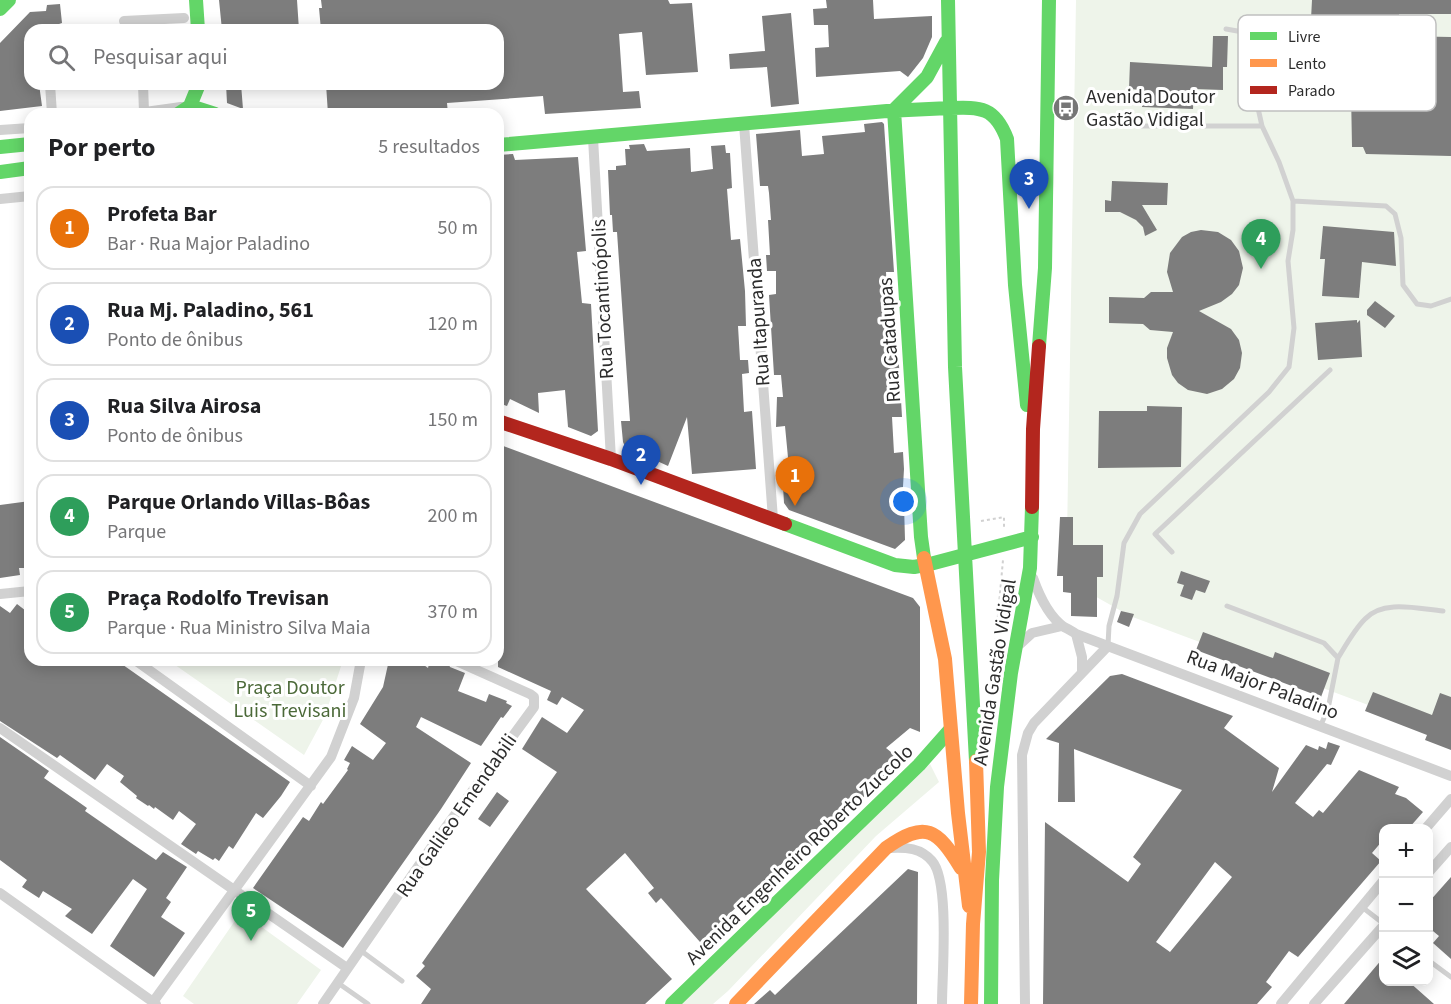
<!DOCTYPE html>
<html lang="pt">
<head>
<meta charset="utf-8">
<style>
  body { margin:0; font-family:"Source Sans 3",sans-serif; background:#f6f6f6; color:#202124 }
  .controls { position:absolute; right:18px; bottom:18px; display:grid; overflow:hidden; border-radius:12px; box-shadow:0 3px 15px #0003 }
  .controls button { width:54px; height:54px; display:grid; place-items:center; padding:0; border:0; border-bottom:2px solid #e0e0e0; background:#fff; color:#202124; font:30px sans-serif }
  .you { position:absolute; left:904px; top:502px; width:21px; height:21px; margin:-15px; border:4px solid #fff; border-radius:50%; background:#1a73e8; box-shadow:0 0 0 9px #1a73e833 }
  .badge { display:grid; place-items:center; width:39px; height:39px; border-radius:50%; background:#db2777; color:#fff; font-size:20px; font-weight:700 }
  .pin { position:absolute; translate:-50% -50px; filter:drop-shadow(0 2px 3px #0008) }
  .pin::after { content:''; position:absolute; top:32px; width:21px; height:18px; background:inherit; clip-path:polygon(0 0,100% 0,50% 100%) }
  .list { margin:0; padding:0; list-style:none }
  h2 { display:flex; justify-content:space-between; align-items:center; height:78px; margin:0; padding:0 24px; font-size:26px }
  h2 small { font-size:20px; font-weight:400; color:#757577 }
  .list li { display:grid; grid-template-columns:39px 1fr auto; gap:18px; align-items:center; box-sizing:border-box; height:84px; margin:0 12px 12px; padding:0 12px; border:2px solid #e0e0e0; border-radius:18px }
  .list b { display:block; font-size:22px; white-space:nowrap }
  .list p { margin:0; font-size:20px; white-space:nowrap; color:#757577 }
  .list em { font-size:20px; font-style:normal; color:#757577 }
  .icon { flex:none; width:33px; height:33px; fill:none; stroke:currentColor; stroke-width:2; stroke-linecap:round; stroke-linejoin:round }
  .map { position:relative; flex:none; width:1451px; height:1004px; overflow:hidden }
  .search { position:absolute; background:#fff; box-shadow:0 3px 15px #0003; left:24px; top:24px; width:480px; height:66px; display:flex; align-items:center; gap:15px; box-sizing:border-box; padding:0 21px; border-radius:18px; color:#757577; font-size:22px }
  .panel { position:absolute; background:#fff; box-shadow:0 3px 15px #0003; left:24px; top:108px; width:480px; height:558px; border-radius:18px }
  .map>svg:first-child { display:block }
  .green { fill:#eef4ea }
  .building { fill:#7d7d7d; fill-rule:evenodd }
  .lines { fill:none; stroke-linecap:round; stroke-linejoin:round }
  .path { stroke:#d1d1d1; stroke-width:2; stroke-dasharray:3 3; stroke-linecap:butt }
  .lane { stroke:#d1d1d1; stroke-width:5 }
  .street { stroke:#d1d1d1; stroke-width:10 }
  .fast { stroke:#63d668; stroke-width:14 }
  .slow { stroke:#ff974d; stroke-width:14 }
  .jam { stroke:#b3261e; stroke-width:14 }
  .labels { text-anchor:middle; stroke-width:6; stroke-linejoin:round; paint-order:stroke }
  .poi-label { font-size:20px; fill:#2c2c2c; stroke:#fff; text-anchor:start }
  .street-label { font-size:20px; fill:#2c2c2c; stroke:#fff }
  .park-label { font-size:20px; fill:#4b6938; stroke:#fff }
  .key { fill:#fff; stroke:#c0c0c0; stroke-width:1.5 }
  .key-label { font-size:16px; fill:#2c2c2c }
</style>
</head>
<body>
<div class="map">
<svg width="1451" height="1004" viewBox="0 0 1451 1004">
  <rect width="100%" height="100%" fill="#fff"/>
  <path class="green" d="M1076,0H1451V736L1130,616L1077,586L1067,537Z
    M168,660H343L325,716L304,755Z
    M930,764L939,782L876,836L728,991L713,1004H682Z
    M241,912L321,970L297,1004H194L183,996Z"/>
  <path class="building" d="M219,0H297L299,30H222Z
    M321,0H668L670,4L692,3L698,72L646,75L642,32L619,34L623,92L639,91L641,108L545,114L543,96L447,103L448,114H429V108L328,114L326,84H498V30H321L319,8H322Z
    M826,0H873L874,19L932,16V37L923,58L908,77L900,71L816,77L815,48L829,47L828,25H814L813,9L827,8Z
    M1312,0H1451V14H1399V36L1451,37V156L1366,154L1363,147H1352L1351,92L1349,87L1348,61H1342V54H1336V37H1305V19H1311Z
    M60,4L62,23L59,24L60,30H30V84H39L42,106L0,111V43L30,12L46,11L47,5Z
    M791,13L799,104L771,107L767,67L730,69L729,54L765,51L762,16Z
    M1213,36H1228L1227,67H1223V90L1194,89L1193,109L1142,107L1143,90L1129,89L1130,62L1212,67Z
    M226,84H241L243,109L227,103Z
    M882,122L884,124L894,272H886L890,348H898L902,417H892L894,453L903,452L904,469L902,504H904L905,540L895,549L789,510L784,503L782,468H789L785,426L776,427L777,397H783L781,375H774L769,295L776,294V271H767L766,255H770L768,220H771L769,193L768,186H760L756,134L800,130L802,156L824,154L822,136L865,132L864,124Z
    M644,144L647,151L690,148L691,172L713,169L711,146L725,145L726,153H730L732,188L727,189L731,240L740,239L745,291L746,326H738L740,360H748L749,373L742,374L744,412L752,411L756,469L692,474L687,417L668,466L633,450L627,451L623,442L621,421H630L617,232H613L612,215H610L608,170H616V166L626,165L625,149H630L629,145Z
    M513,154L515,160L578,157L586,251L577,252L582,303L591,304L598,431L591,436L568,427L565,390L538,393L539,413L510,399L507,406L498,403V155Z
    M1112,181L1168,183L1167,205H1142L1157,230L1145,236L1143,227L1136,220L1120,212H1105V200L1111,201Z
    M1323,226L1394,232L1396,266L1362,262L1359,298L1322,296L1325,259H1320Z
    M1201,230L1218,232L1231,240L1239,251L1243,268L1239,285L1232,294L1221,302L1199,311L1231,329L1239,340L1242,353L1240,368L1234,379L1222,389L1207,394L1188,390L1178,383L1172,375L1167,358V348L1173,332L1150,330L1143,324L1109,323V297L1144,298L1151,292H1173L1167,272L1170,253L1182,237L1191,232Z
    M1375,301L1395,316L1385,328L1367,315V310Z
    M1357,320V323L1360,320L1362,357L1318,360L1315,323Z
    M1147,406L1182,407L1181,467L1098,468L1099,411H1147Z
    M498,444L913,598L920,607V732L910,728L886,748L902,761L797,860L792,854L700,942L661,898L656,903L648,893L654,888L625,853L586,889L672,979L645,1004H421L431,989L416,976L425,966L422,963L557,772L522,749L542,717L567,733L584,710L562,697L557,705L547,700L551,691L498,667Z
    M30,501V568H19L20,575L0,578V505Z
    M1060,517H1073V545H1103V577H1097V617L1071,616V593L1063,592V576H1057Z
    M1181,571L1210,581L1205,593L1196,590L1192,600L1180,596L1184,585L1177,583Z
    M17,604L30,614V645L25,651L30,654V660H116L290,782L281,796L263,818L256,813L233,849L229,846L219,861L215,858L213,860L198,851L196,854L181,844L196,824L179,811L173,820L155,807L154,809L149,805L148,806L136,798L137,796L120,782L124,776L107,764L95,780L60,755L57,758L0,721V606L10,613Z
    M1121,611L1134,614L1129,627L1117,622Z
    M1203,632L1273,658L1275,652L1330,673L1321,697L1196,650Z
    M389,660H417L428,668L430,660H447L450,667L465,673L458,691L486,702L489,694L507,701L506,703L512,706L503,718L501,717L481,746L421,717L416,727L471,763L441,809L343,948L253,888L303,817L309,821L321,802L323,804L348,770L347,769L350,763L344,760L352,746L373,760L386,743L360,724L383,687Z
    M1122,674L1233,716L1224,728L1279,768L1272,792L1306,745L1318,750L1319,746L1326,749L1328,742L1340,746L1331,765L1327,764L1295,803L1313,817L1319,810L1323,813L1359,770L1399,787L1395,794L1406,798L1423,812L1409,828H1383V840L1372,853L1381,861L1298,957L1289,951L1266,982L1272,987L1257,1004H1043L1045,822L1128,882L1141,864L1133,857L1182,790L1074,749L1075,802H1058L1059,743L1046,739L1110,676ZM1215,862L1232,877L1170,952L1156,942Z
    M1373,692L1432,715L1440,693L1451,697V750L1425,740L1427,735L1365,711Z
    M0,737L49,771L44,778L80,803L87,808L85,811L131,843L156,860L163,852L187,867L166,898L171,902L161,917L185,933L154,977L110,946L147,889L133,879L92,934L65,916L72,909L43,891L39,898L22,887L27,880L0,860Z
    M497,792L509,801L490,827L478,819Z
    M908,869L918,872L917,1004H754L770,990L775,995Z
    M1451,877V959L1433,943L1439,936L1428,927V903Z
    M1383,958V981H1408L1434,1004H1344Z"/>
  <g class="lines">
    <path class="path" d="M981,521L1004,517V527
      M994,659L1003,560"/>
    <path class="lane" d="M1142,126H1262
      M1293,201L1386,206L1395,214L1401,238L1403,285L1417,304L1431,306L1451,299
      M1172,552L1155,534L1330,370
      M1227,606L1324,643L1338,658L1328,709L1320,727
      M1108,645L1109,626L1117,596L1124,543L1140,514L1269,392L1289,367L1294,328L1288,261L1293,230V201L1279,162L1262,126L1252,81L1250,40L1243,32L1226,29
      M1338,658C1346,645 1354,630 1365,619C1383,599 1419,609 1443,611
      M1362,907L1384,924
      M360,950L402,981
      M1428,960L1451,977
      M338,983L368,1004"/>
    <path class="street" d="M124,21L184,18
      M50,84L52,114
      M143,84L144,112
      M131,114L181,107
      M744,124L773,519
      M0,130L30,128
      M593,138L611,459
      M0,199L30,196
      M1033,578C1039,595 1048,616 1064,627C1068,629 1072,631 1076,634L1451,776
      M0,594L30,591
      M1076,634L1082,657V671
      M1020,644L1032,633L1062,626
      M135,660L311,786
      M0,728L347,968
      M1426,828L1451,799
      M890,848C906,847 921,848 932,861C950,881 942,975 942,1004
      M1428,873L1451,847
      M0,893L156,1004
      M153,1002L331,757L354,698L361,660
      M323,1004L435,842L534,707V697L530,694L454,660
      M1025,1004L1022,755L1028,733L1034,723L1107,647
      M1281,1004L1384,880
      M1314,1004L1384,925"/>
    <path class="fast" d="M196,0L198,30
      M948,0L955,367L976,761
      M0,9L9,0
      M190,106L215,114
      M950,108C981,107 995,107 1007,139L1015,285L1027,405
      M894,110L921,537L924,558
      M894,110L927,77L946,42
      M178,114L190,106L199,84
      M498,145L887,111L950,108
      M0,147L30,144
      M0,172L30,168
      M1039,346L1045,268L1049,0
      M785,524L895,565L914,567L930,564L1032,537
      M672,1004L919,765L950,730
      M991,1004L992,880L997,787L1011,673L1030,568L1032,507"/>
    <path class="slow" d="M924,558L945,659L958,813L969,906
      M736,1004L886,848C926,820 937,829 961,868
      M971,1004L973,924L979,852L976,761"/>
    <path class="jam" d="M498,421L611,459L785,524
      M1032,507L1033,429L1039,346"/>
  </g>
  <defs>
    <symbol id="bus-disc" viewBox="-11 -11 22 22"><circle r="9.5" fill="#767676" stroke="#fff"/><path d="M-5-6H5V4H4V6H2V4H-2V6H-4V4H-5ZM-3.5-4V0h7V-4ZM-3.5 1.2v1.5H-2V1.2ZM2 1.2v1.5H3.5V1.2Z" fill="#fff"/></symbol>
  </defs>
  <g fill-rule="evenodd">
    <use href="#bus-disc" x="1051" y="93" width="30" height="30"/>
  </g>
  <g class="labels">
    <g class="poi-label">
      <text x="1086" y="103">Avenida Doutor<tspan x="1086" dy="23">Gastão Vidigal</tspan></text>
    </g>
    <g class="street-label">
      <text transform="translate(602 299) rotate(-93)" y="7">Rua Tocantinópolis</text>
      <text transform="translate(758 322) rotate(-94)" y="7">Rua Itapuranda</text>
      <text transform="translate(889 340) rotate(-94)" y="7">Rua Catadupas</text>
      <text transform="translate(994 672) rotate(-81)" y="7">Avenida Gastão Vidigal</text>
      <text transform="translate(1263 684) rotate(21)" y="7">Rua Major Paladino</text>
      <text transform="translate(456 815) rotate(-55)" y="7">Rua Galileo Emendabili</text>
      <text transform="translate(799 854) rotate(-44)" y="7">Avenida Engenheiro Roberto Zuccolo</text>
    </g>
    <g class="park-label">
      <text x="290" y="694">Praça Doutor<tspan x="290" dy="23">Luis Trevisani</tspan></text>
    </g>
  </g>
  <rect x="1238" y="15" width="198" height="96" rx="9" class="key"/>
  <rect x="1250" y="32" width="27" height="8" fill="#63d668"/>
  <rect x="1250" y="59" width="27" height="8" fill="#ff974d"/>
  <rect x="1250" y="86" width="27" height="8" fill="#b3261e"/>
  <g class="key-label">
    <text x="1288" y="42">Livre</text>
    <text x="1288" y="69">Lento</text>
    <text x="1288" y="96">Parado</text>
  </g>
</svg>
<div class="controls">
<button>+</button>
<button>−</button>
<button><svg class="icon" aria-label="layers" viewBox="0 0 24 24"><path d="M12 4l9 5-9 5-9-5zM3 14l9 5 9-5"/></svg></button>
</div>
<div class="you"></div>
<div class="pin badge" style="left:795px;top:506px;background:#e8710a">1</div>
<div class="pin badge" style="left:641px;top:485px;background:#1a4fb4">2</div>
<div class="pin badge" style="left:1029px;top:209px;background:#1a4fb4">3</div>
<div class="pin badge" style="left:1261px;top:269px;background:#2e9e5b">4</div>
<div class="pin badge" style="left:251px;top:941px;background:#2e9e5b">5</div>
<div class="search"><svg class="icon" aria-label="search" viewBox="0 0 24 24"><circle cx="10" cy="10" r="6"/><path d="M15 15l6 6"/></svg>Pesquisar aqui</div>
<section class="panel">
<h2>Por perto<small>5 resultados</small></h2>
<ul class="list">
<li><span class="badge" style="background:#e8710a">1</span><div><b>Profeta Bar</b><p>Bar · Rua Major Paladino</p></div><em>50 m</em></li>
<li><span class="badge" style="background:#1a4fb4">2</span><div><b>Rua Mj. Paladino, 561</b><p>Ponto de ônibus</p></div><em>120 m</em></li>
<li><span class="badge" style="background:#1a4fb4">3</span><div><b>Rua Silva Airosa</b><p>Ponto de ônibus</p></div><em>150 m</em></li>
<li><span class="badge" style="background:#2e9e5b">4</span><div><b>Parque Orlando Villas-Bôas</b><p>Parque</p></div><em>200 m</em></li>
<li><span class="badge" style="background:#2e9e5b">5</span><div><b>Praça Rodolfo Trevisan</b><p>Parque · Rua Ministro Silva Maia</p></div><em>370 m</em></li>
</ul>
</section>
</div>
</body>
</html>
